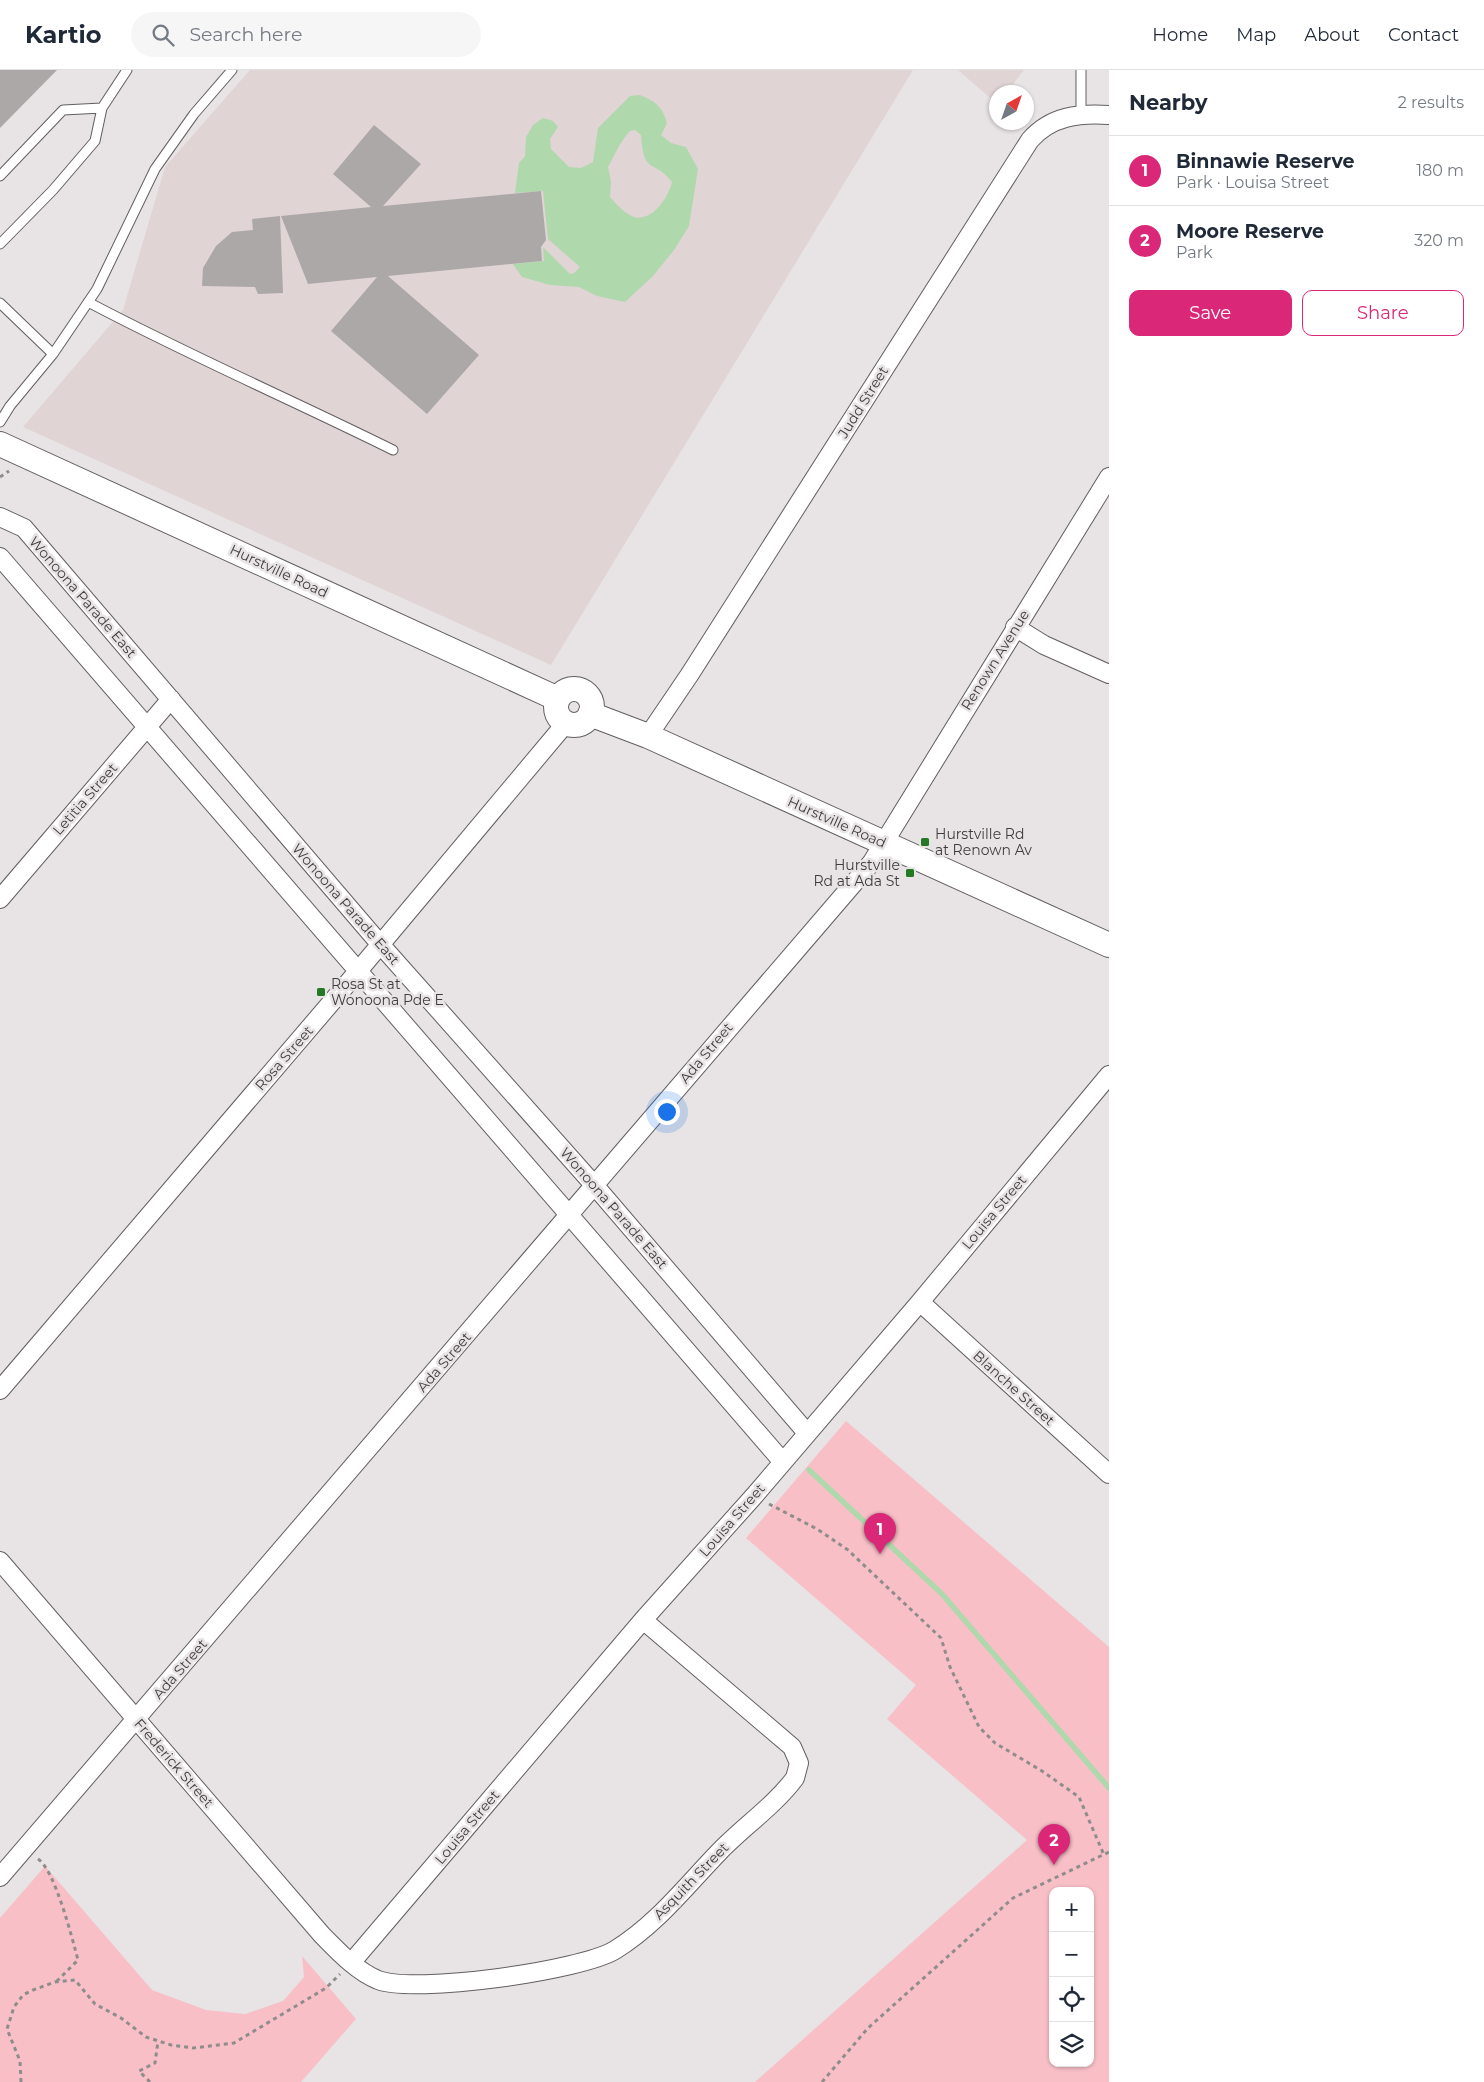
<!DOCTYPE html>
<html lang="en">
<head>
<meta charset="utf-8">
<style>
  body { margin:0; font-family:Montserrat,sans-serif; background:#f6f6f7; color:#1f2937 }
  .controls { position:absolute; right:15px; bottom:15px; display:grid; overflow:hidden; border-radius:10px; box-shadow:0 1px 4px #0004 }
  .controls button { width:45px; height:45px; display:grid; place-items:center; padding:0; border:0; border-bottom:1px solid #e0e1e3; background:#fff; color:#1f2937; font:25px sans-serif }
  .compass { position:absolute; left:989px; top:15px; width:45px; height:45px; border-radius:50%; background:#fff; box-shadow:0 1px 4px #0004; rotate:40deg }
  .you { position:absolute; left:666px; top:1041px; width:18px; height:18px; margin:-12px; border:4px solid #fff; border-radius:50%; background:#1a73e8; box-shadow:0 0 0 8px #1a73e833 }
  .badge { display:grid; place-items:center; width:32px; height:32px; border-radius:50%; background:#db2777; color:#fff; font-size:16px; font-weight:700 }
  .pin { position:absolute; translate:-50% -41px; filter:drop-shadow(0 1px 2px #0008) }
  .pin::after { content:''; position:absolute; top:26px; width:18px; height:15px; background:inherit; clip-path:polygon(0 0,100% 0,50% 100%) }
  .list { margin:0; padding:0; list-style:none }
  h2 { display:flex; justify-content:space-between; align-items:center; height:65px; margin:0; padding:0 20px; font-size:21px }
  h2 small { font-size:16px; font-weight:400; color:#747a83 }
  .list li { display:grid; grid-template-columns:32px 1fr auto; gap:15px; align-items:center; box-sizing:border-box; height:70px; padding:0 20px; border-top:1px solid #e0e1e3 }
  .list b { display:block; font-size:19px; white-space:nowrap }
  .list p { margin:0; font-size:16px; white-space:nowrap; color:#747a83 }
  .list em { font-size:16px; font-style:normal; color:#747a83 }
  .actions { display:flex; gap:10px; padding:15px 20px }
  .actions a { flex:1; padding:11px 0; border:1px solid #db2777; border-radius:10px; text-align:center; font-size:18px; color:#db2777 }
  .actions .main { background:#db2777; color:#fff }
  .icon { flex:none; width:28px; height:28px; fill:none; stroke:currentColor; stroke-width:2; stroke-linecap:round; stroke-linejoin:round }
  .map { position:relative; flex:none; width:1109px; height:2012px; overflow:hidden }
  header { display:flex; align-items:center; gap:30px; box-sizing:border-box; height:70px; padding:0 25px; background:#fff; border-bottom:1px solid #e0e1e3 }
  header strong { font-size:24px }
  nav { display:flex; gap:28px; margin-inline-start:auto; font-size:18px }
  .search { width:350px; height:45px; background:#f6f6f7; display:flex; align-items:center; gap:12px; box-sizing:border-box; padding:0 18px; border-radius:28px; color:#747a83; font-size:19px }
  main { display:flex }
  aside { flex:1; background:#fff }
  .map>svg:first-child { display:block }
  .built { fill:#e0d4d5 }
  .green { fill:#f8bfc7; fill-rule:evenodd }
  .water { fill:#b0d8ad; fill-rule:evenodd }
  .lines { fill:none; stroke-linecap:round; stroke-linejoin:round }
  .stream { stroke:#b0d8ad; stroke-width:5.5 }
  .building { fill:#aca8a8 }
  .lane-casing { stroke:#635f5f; stroke-width:11 }
  .street-casing { stroke:#635f5f; stroke-width:20 }
  .secondary-casing { stroke:#635f5f; stroke-width:26 }
  .path { stroke:#8f8c8c; stroke-width:3; stroke-dasharray:4 4; stroke-linecap:butt }
  .lane { stroke:#fff; stroke-width:9 }
  .street { stroke:#fff; stroke-width:18 }
  .secondary { stroke:#fff; stroke-width:24 }
  .poi-dot { fill:#257925; stroke:#e8e3e4; stroke-width:2 }
  .labels { text-anchor:middle; stroke-width:5; stroke-linejoin:round; paint-order:stroke }
  .street-label { font-size:14px; fill:#3e3c3c; stroke:#e8e3e4 }
  .poi-label { font-size:14px; fill:#3e3c3c; stroke:#e8e3e4; text-anchor:start }
</style>
</head>
<body>
<header>
<strong>Kartio</strong>
<div class="search"><svg class="icon" aria-label="search" viewBox="0 0 24 24"><circle cx="10" cy="10" r="6"/><path d="M15 15l6 6"/></svg>Search here</div>
<nav><a>Home</a><a>Map</a><a>About</a><a>Contact</a></nav>
</header>
<main>
<div class="map">
<svg width="1109" height="2012" viewBox="0 0 1109 2012">
  <rect width="100%" height="100%" fill="#e8e3e4"/>
  <path class="built" d="M250,0H913L551,595L23,357L123,240L165,97Z
    M958,0H1024L1007,22H996V33Z"/>
  <path class="green" d="M846,1351L1109,1577V2012H755L1027,1770L887,1649L916,1615L746,1468ZM1053,1821H1090V1993H1053Z
    M45,1796L152,1920L206,1940L245,1944L283,1931L304,1907L302,1886L356,1949L301,2012H0V1848Z"/>
  <path class="water" d="M640,25C655,31 663,37 667,53L661,65L671,73L686,77L698,99L689,156L674,180L653,206L625,232L597,226L579,217L550,215L522,207L513,194L544,191L543,177L570,204L574,203L580,197L548,169L543,121L515,123L519,93L525,86L526,67L533,55L543,48L553,51L558,57L550,69L551,79L569,97L581,98L593,92L598,58L630,26ZM635,60L641,65C644,107 654,88 672,112C669,126 653,152 634,147C625,144 616,134 610,127L611,112L608,97C614,86 621,70 630,61Z"/>
  <g class="lines">
    <path class="stream" d="M809,1400L942,1524L1109,1718"/>
  </g>
  <path class="building" d="M0,0H57L0,58Z
    M374,55L421,94L383,136L541,121L546,170L541,177L542,191L388,206L479,285L427,344L331,261L377,207L308,214L281,146L371,137L333,104Z
    M280,146L283,223L258,224L255,217L202,216L203,198L216,176L232,162L253,160L252,149Z"/>
  <g class="lines">
    <defs>
      <path id="lane" d="M1081,45V0
        M0,106L63,40L102,38
        M0,174L53,120L95,71L102,38L127,0
        M88,232C188,285 292,330 393,380
        M0,233L53,284
        M0,352L10,336L53,284L97,219L155,99L194,44L232,0"/>
      <path id="street" d="M0,447L24,458L380,874L595,1116L807,1363
        M0,487L782,1391
        M1015,557L1044,575L1109,604
        M648,666L690,604L1030,70C1051,46 1079,43 1109,45
        M0,829L171,629
        M920,1232L1109,1404
        M0,1320L359,900L566,653
        M0,1491L322,1865C338,1881 356,1901 378,1910C415,1924 580,1901 615,1880C656,1855 686,1816 719,1782C743,1757 774,1736 795,1708L799,1693L792,1677L643,1550
        M0,1807L872,792L1109,407
        M351,1893L643,1550L754,1426L920,1232L1109,1005"/>
      <path id="secondary" d="M0,374L558,629
        M556 637a18 18 0 1 1 36 0a18 18 0 1 1-36 0Z
        M590,644L648,666L1109,875"/>
    </defs>
    <use href="#lane" class="lane-casing"/>
    <use href="#street" class="street-casing"/>
    <use href="#secondary" class="secondary-casing"/>
    <path class="path" d="M0,407L9,401
      M769,1434L817,1459L848,1480L941,1568L950,1597L979,1657L995,1673L1042,1701L1079,1727L1104,1785
      M38,1789C55,1800 72,1868 78,1890L56,1912
      M21,2012L20,1991L7,1959L14,1937L23,1925L33,1920L55,1912L75,1910L95,1934L121,1948L146,1967L171,1975L193,1978L234,1973L326,1918L340,1904
      M150,2012L139,2001L155,1993L158,1971
      M822,2012L868,1958L1013,1828L1109,1782"/>
    <use href="#lane" class="lane"/>
    <use href="#street" class="street"/>
    <use href="#secondary" class="secondary"/>
  </g>
  <g class="poi-dot">
    <rect x="920" y="767" width="10" height="10" rx="2.5"/>
    <rect x="905" y="798" width="10" height="10" rx="2.5"/>
    <rect x="316" y="917" width="10" height="10" rx="2.5"/>
  </g>
  <g class="labels">
    <g class="street-label">
      <text transform="translate(863 332) rotate(-58)" y="5">Judd Street</text>
      <text transform="translate(279 501) rotate(25)" y="5">Hurstville Road</text>
      <text transform="translate(83 527) rotate(49)" y="5">Wonoona Parade East</text>
      <text transform="translate(995 590) rotate(-58)" y="5">Renown Avenue</text>
      <text transform="translate(85 729) rotate(-49)" y="5">Letitia Street</text>
      <text transform="translate(837 752) rotate(24)" y="5">Hurstville Road</text>
      <text transform="translate(346 834) rotate(49)" y="5">Wonoona Parade East</text>
      <text transform="translate(706 983) rotate(-50)" y="5">Ada Street</text>
      <text transform="translate(284 988) rotate(-49)" y="5">Rosa Street</text>
      <text transform="translate(614 1138) rotate(49)" y="5">Wonoona Parade East</text>
      <text transform="translate(994 1142) rotate(-50)" y="5">Louisa Street</text>
      <text transform="translate(444 1292) rotate(-49)" y="5">Ada Street</text>
      <text transform="translate(1014 1318) rotate(42)" y="5">Blanche Street</text>
      <text transform="translate(732 1450) rotate(-49)" y="5">Louisa Street</text>
      <text transform="translate(180 1599) rotate(-49)" y="5">Ada Street</text>
      <text transform="translate(174 1693) rotate(49)" y="5">Frederick Street</text>
      <text transform="translate(467 1757) rotate(-50)" y="5">Louisa Street</text>
      <text transform="translate(691 1811) rotate(-46)" y="5">Asquith Street</text>
    </g>
    <g class="poi-label">
      <text x="935" y="769">Hurstville Rd<tspan x="935" dy="16">at Renown Av</tspan></text>
      <text x="900" y="800" text-anchor="end">Hurstville<tspan x="900" dy="16">Rd at Ada St</tspan></text>
      <text x="331" y="919">Rosa St at<tspan x="331" dy="16">Wonoona Pde E</tspan></text>
    </g>
  </g>
</svg>
<div class="controls">
<button>+</button>
<button>−</button>
<button><svg class="icon" aria-label="locate" viewBox="0 0 24 24"><circle cx="12" cy="12" r="6"/><path d="M12 2v4M12 18v4M2 12h4M18 12h4"/></svg></button>
<button><svg class="icon" aria-label="layers" viewBox="0 0 24 24"><path d="M12 4l9 5-9 5-9-5zM3 14l9 5 9-5"/></svg></button>
</div>
<svg class="compass" viewBox="-18 -18 36 36"><path d="M0-13l5 13h-10z" fill="#e53935"/><path d="M0 13l5-13h-10z" fill="#747a83"/></svg>
<div class="you"></div>
<div class="pin badge" style="left:880px;top:1484px">1</div>
<div class="pin badge" style="left:1054px;top:1795px">2</div>
</div>
<aside>
<h2>Nearby<small>2 results</small></h2>
<ul class="list">
<li><span class="badge">1</span><div><b>Binnawie Reserve</b><p>Park · Louisa Street</p></div><em>180 m</em></li>
<li><span class="badge">2</span><div><b>Moore Reserve</b><p>Park</p></div><em>320 m</em></li>
</ul>
<div class="actions"><a class="main">Save</a><a>Share</a></div>
</aside>
</main>
</body>
</html>
